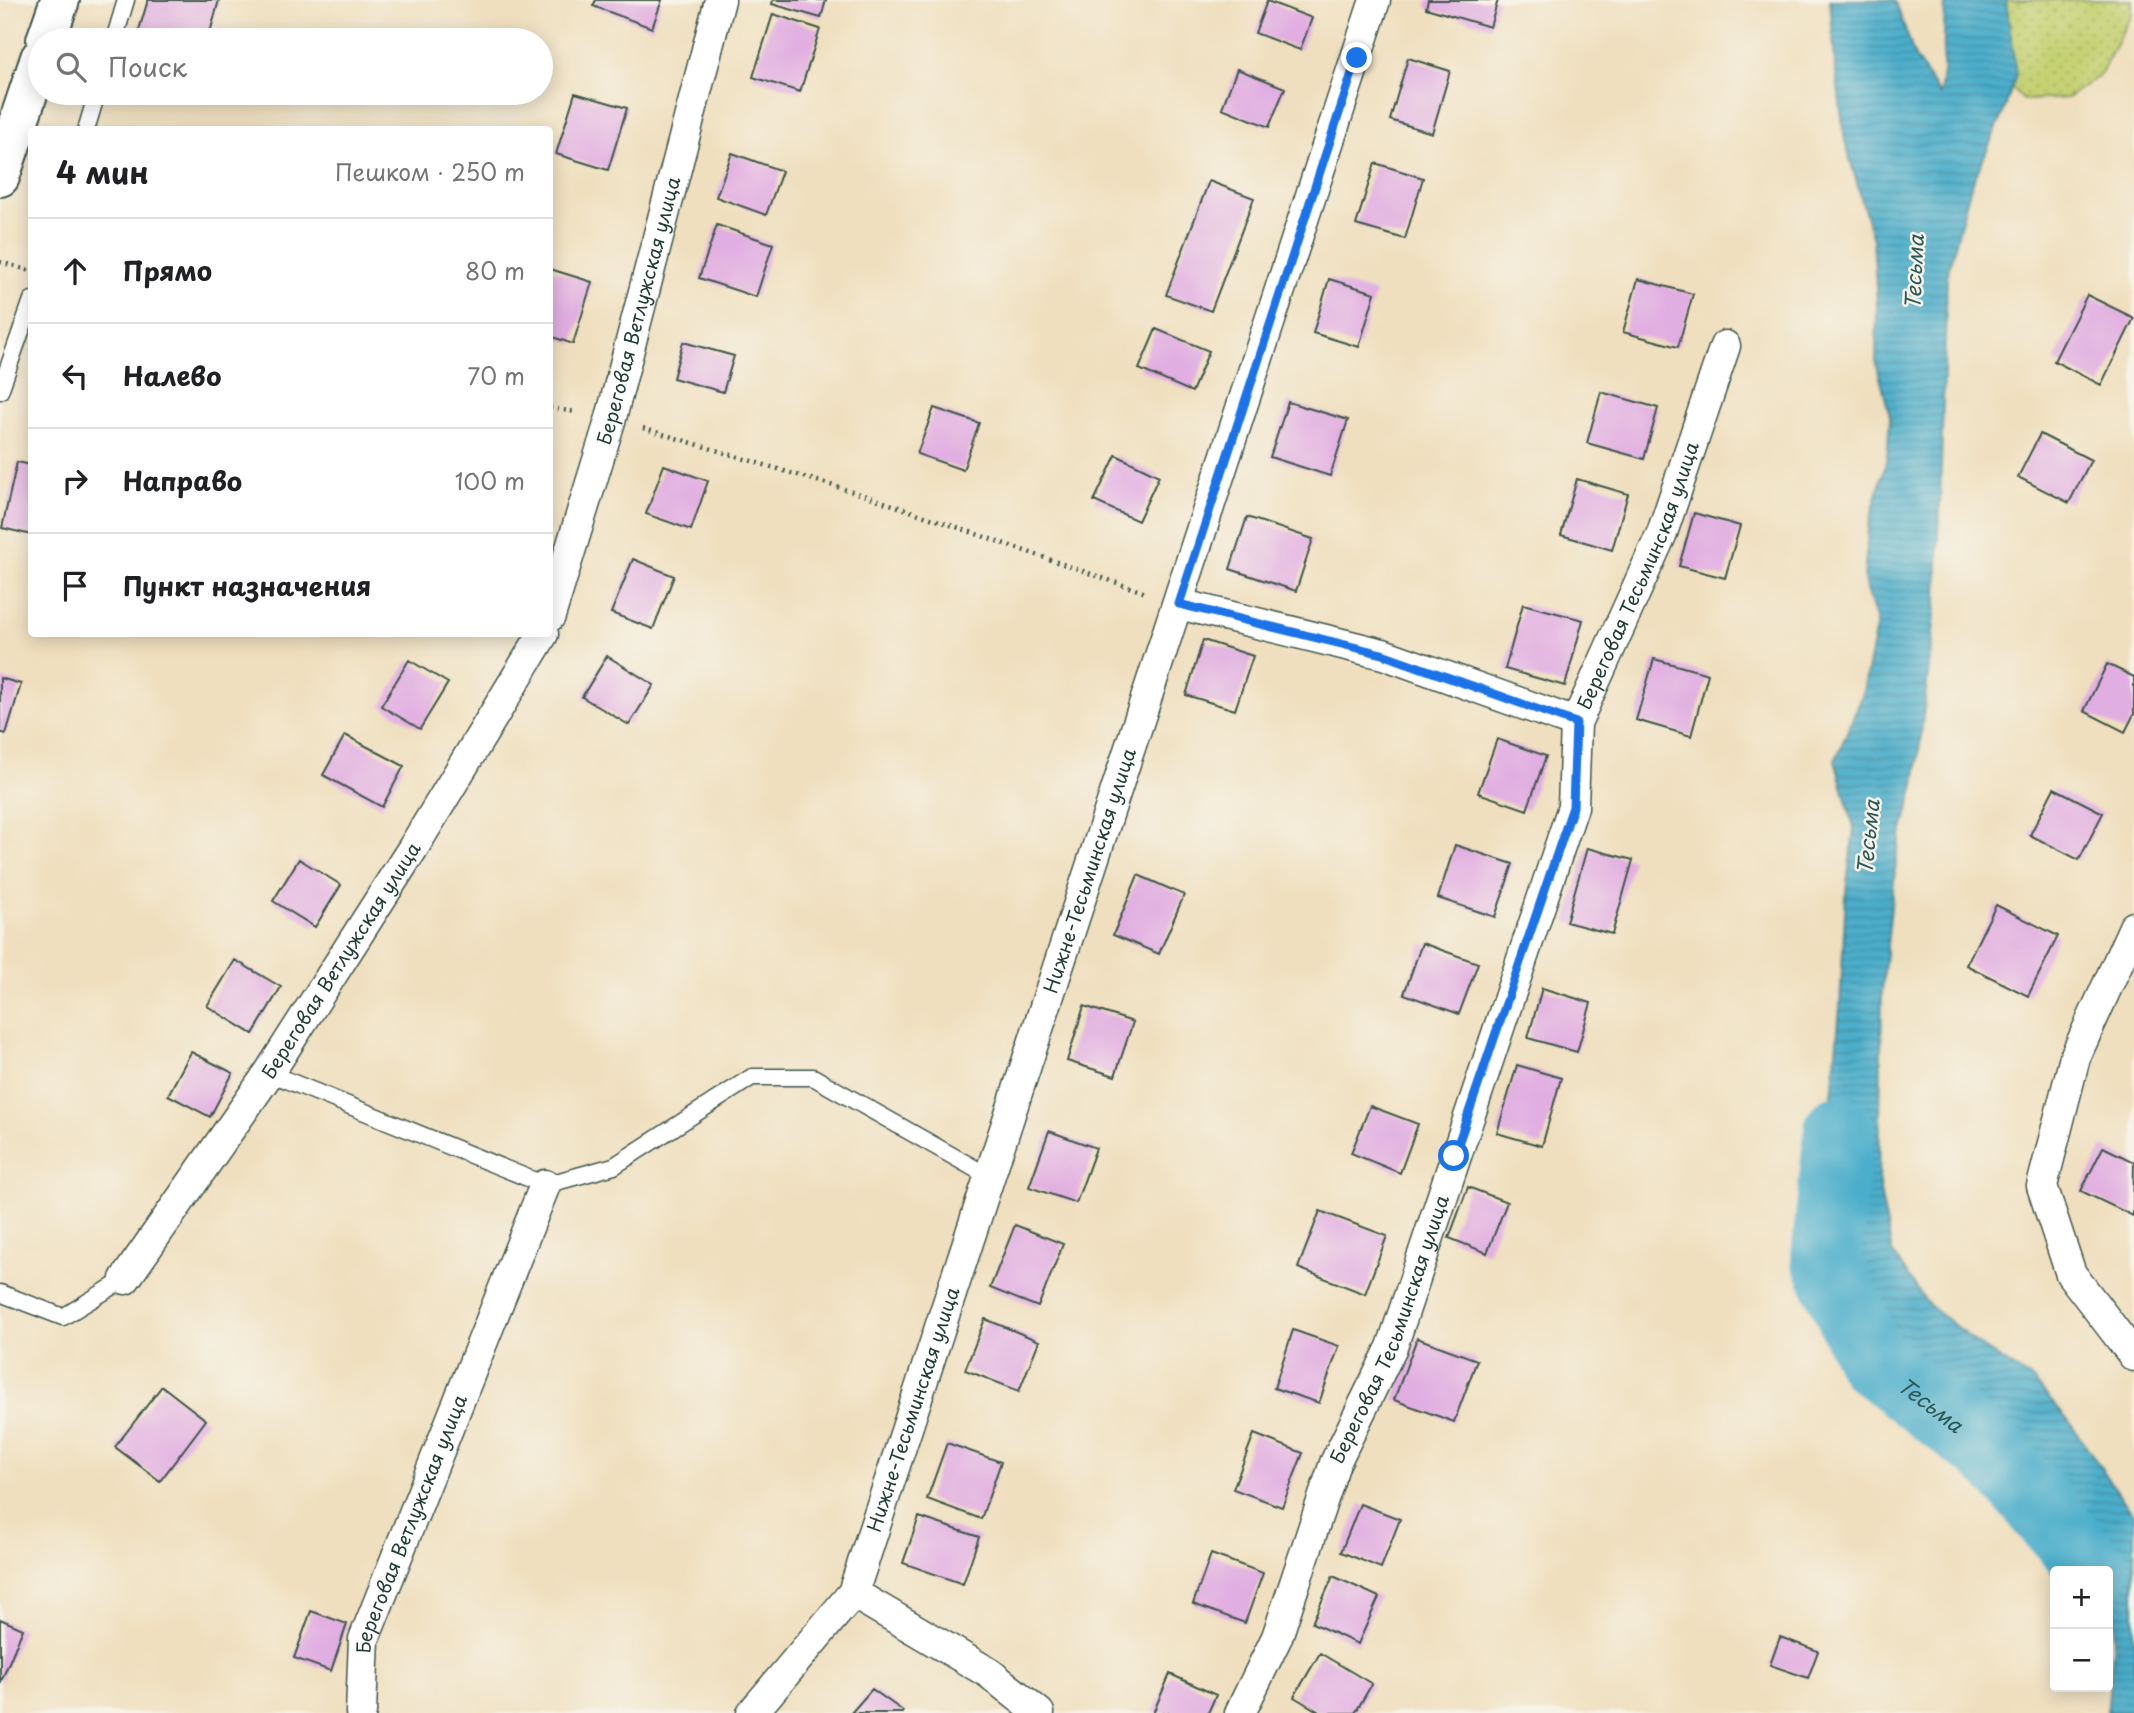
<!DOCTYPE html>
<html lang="ru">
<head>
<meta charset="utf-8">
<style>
  body { margin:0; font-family:"Playpen Sans",sans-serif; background:#f6f6f6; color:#202124 }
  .controls { position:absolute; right:21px; bottom:21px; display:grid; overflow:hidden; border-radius:7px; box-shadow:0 4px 18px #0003 }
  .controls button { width:63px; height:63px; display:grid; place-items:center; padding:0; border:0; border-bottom:2px solid #e0e0e0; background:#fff; color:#202124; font:35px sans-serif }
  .stop { position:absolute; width:21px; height:21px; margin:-16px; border:5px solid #1a73e8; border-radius:50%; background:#fff }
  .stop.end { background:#1a73e8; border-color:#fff; box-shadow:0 2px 7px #0008 }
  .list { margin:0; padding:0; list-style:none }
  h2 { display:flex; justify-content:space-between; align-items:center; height:91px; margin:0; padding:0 28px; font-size:30px }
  h2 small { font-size:23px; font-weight:400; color:#757577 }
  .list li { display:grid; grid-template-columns:46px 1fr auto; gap:21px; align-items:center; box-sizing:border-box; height:105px; padding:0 28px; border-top:2px solid #e0e0e0 }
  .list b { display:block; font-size:26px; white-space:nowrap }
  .list em { font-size:23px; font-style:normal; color:#757577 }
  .icon { flex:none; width:38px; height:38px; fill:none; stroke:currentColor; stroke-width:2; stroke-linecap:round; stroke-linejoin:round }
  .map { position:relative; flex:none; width:2134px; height:1713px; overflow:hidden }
  .search { position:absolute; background:#fff; box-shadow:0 4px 18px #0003; left:28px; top:28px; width:525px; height:77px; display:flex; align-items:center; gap:18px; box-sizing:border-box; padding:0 24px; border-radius:38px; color:#757577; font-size:26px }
  .panel { position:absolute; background:#fff; box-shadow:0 4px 18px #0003; left:28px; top:126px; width:525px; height:511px; border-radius:7px }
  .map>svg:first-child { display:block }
  .grass { fill:url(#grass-dots); stroke:#728754; stroke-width:2 }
  .water { fill:url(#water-rules); stroke:#367680; stroke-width:2 }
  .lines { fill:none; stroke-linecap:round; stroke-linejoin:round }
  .river { stroke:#4caecb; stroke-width:70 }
  .building { fill:#e1aee1 }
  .lane-casing { stroke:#3e5549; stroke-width:19 }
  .street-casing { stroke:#3e5549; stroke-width:33 }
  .secondary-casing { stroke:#3e5549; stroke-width:42 }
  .path { stroke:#3e5549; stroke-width:4.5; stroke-dasharray:2 5; stroke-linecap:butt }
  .lane { stroke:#fff; stroke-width:16 }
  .street { stroke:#fff; stroke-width:30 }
  .secondary { stroke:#fff; stroke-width:38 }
  .route { stroke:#1a73e8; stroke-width:9 }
  .labels { text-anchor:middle; stroke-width:5; stroke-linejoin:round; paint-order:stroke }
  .street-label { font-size:19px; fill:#1f3d34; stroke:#f7f3e8 }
  .water-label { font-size:21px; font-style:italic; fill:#2a595a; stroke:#f7f3e8 }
</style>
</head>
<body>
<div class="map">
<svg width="2134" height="1713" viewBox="0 0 2134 1713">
  <defs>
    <pattern id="grass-dots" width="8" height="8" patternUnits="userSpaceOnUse" patternTransform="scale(1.75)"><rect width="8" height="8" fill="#c5d173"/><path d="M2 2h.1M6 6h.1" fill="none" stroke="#a9b464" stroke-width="1.8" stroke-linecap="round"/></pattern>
    <pattern id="water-rules" width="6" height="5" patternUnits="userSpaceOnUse" patternTransform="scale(1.75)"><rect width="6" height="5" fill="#4caecb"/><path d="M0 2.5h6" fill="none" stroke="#3f8fa6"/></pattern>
  </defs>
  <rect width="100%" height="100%" fill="#f7f3e8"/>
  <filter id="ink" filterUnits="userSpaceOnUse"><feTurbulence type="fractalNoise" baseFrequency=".0143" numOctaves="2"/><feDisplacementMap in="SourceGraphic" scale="14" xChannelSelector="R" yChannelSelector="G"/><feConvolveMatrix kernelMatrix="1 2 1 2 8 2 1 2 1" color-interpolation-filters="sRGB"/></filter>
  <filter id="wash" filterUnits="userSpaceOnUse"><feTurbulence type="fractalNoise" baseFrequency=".00686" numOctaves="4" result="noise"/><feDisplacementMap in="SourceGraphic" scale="28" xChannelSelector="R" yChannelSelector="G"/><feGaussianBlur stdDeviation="1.57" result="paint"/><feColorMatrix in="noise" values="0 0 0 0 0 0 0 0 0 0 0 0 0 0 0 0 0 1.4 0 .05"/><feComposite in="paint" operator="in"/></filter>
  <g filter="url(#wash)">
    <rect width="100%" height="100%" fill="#efdfbe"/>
    <path class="grass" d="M1989,0H2132V13L2100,75L2067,98L2024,100L2003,80Z"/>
    <path class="water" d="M1830,0H1895L1915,57L1940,95L1943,72L1945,0H2006L2016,75L2004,111L1970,189L1947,275L1937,598L1915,785L1897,852L1882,991L1879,1186L1892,1252L1927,1303L1976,1343L2033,1380L2072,1425L2134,1516V1713H2107L2116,1619L2108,1590V1571H2100L2002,1466L1932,1402L1882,1377L1859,1339L1843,1297L1830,1242L1825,1173L1840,1007L1846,892L1854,828L1835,761L1862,696L1877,622L1864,580L1868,528L1887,458L1890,416L1876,362L1877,303L1873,240L1845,141L1836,72Z"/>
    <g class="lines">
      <path class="river" id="s1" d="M1839,1130L1826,1258L1871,1360L1999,1459L2095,1571"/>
    </g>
    <g id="blocks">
      <path class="building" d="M148,0H219L208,40H136Z
        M596,0H662L652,28L593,6Z
        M773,0H826L821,18L772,4Z
        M1428,0H1498L1490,27L1426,8Z
        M1267,1L1312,18L1300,50L1255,33Z
        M773,14L820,29L800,92L753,77Z
        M1408,58L1450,71L1432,133L1390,120Z
        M1237,69L1285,88L1269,127L1222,108Z
        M575,93L627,108L608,170L556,154Z
        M732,153L782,171L766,215L716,197Z
        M1375,163L1423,178L1405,239L1356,225Z
        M1209,181L1254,198L1211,311L1166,295Z
        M717,225L773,244L756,297L699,278Z
        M550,269L592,282L573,344L550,336Z
        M1329,279L1375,293L1359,347L1313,333Z
        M1638,279L1693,294L1678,347L1623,332Z
        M2087,295L2134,318L2101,385L2054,361Z
        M1156,329L1209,351L1192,392L1139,369Z
        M683,342L734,356L723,392L673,378Z
        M1601,392L1658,408L1644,459L1587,443Z
        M1288,402L1348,420L1330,476L1270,457Z
        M934,408L979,423L963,470L917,454Z
        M2040,434L2091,460L2069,503L2018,477Z
        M1116,455L1159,476L1138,521L1094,501Z
        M17,462L32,465V535L2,528Z
        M664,465L708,481L691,530L646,514Z
        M1577,479L1628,494L1612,550L1561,535Z
        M1694,513L1740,526L1725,578L1679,566Z
        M1247,517L1313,539L1296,591L1230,569Z
        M633,559L674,576L653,629L611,613Z
        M1523,604L1583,620L1565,686L1505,669Z
        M1203,640L1253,656L1235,710L1186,695Z
        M607,656L654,685L629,725L582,697Z
        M1654,659L1708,674L1691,736L1636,720Z
        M409,660L448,683L420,729L381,706Z
        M2107,664L2134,677V714L2125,732L2084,711Z
        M0,678L21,684L6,734L0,732Z
        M345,735L404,766L382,807L323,775Z
        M1497,739L1546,756L1527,810L1478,793Z
        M2054,788L2103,813L2079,860L2030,835Z
        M1455,845L1513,864L1495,917L1438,898Z
        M1587,848L1633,860L1612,934L1566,922Z
        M299,859L341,885L315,927L273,901Z
        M1138,875L1184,895L1159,954L1113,935Z
        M1996,905L2058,936L2028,996L1966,965Z
        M1422,943L1478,963L1459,1014L1404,994Z
        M235,960L281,987L253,1034L207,1006Z
        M1542,988L1591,1003L1577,1052L1528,1038Z
        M1084,1006L1133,1022L1115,1076L1067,1061Z
        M191,1052L233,1073L210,1117L168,1095Z
        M1517,1065L1561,1078L1542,1146L1497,1133Z
        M1370,1106L1418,1124L1400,1173L1351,1153Z
        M1049,1131L1096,1148L1076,1203L1029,1187Z
        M2103,1147L2134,1162L2133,1216L2081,1191Z
        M1468,1187L1507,1202L1487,1253L1449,1238Z
        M1320,1211L1387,1236L1365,1294L1298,1268Z
        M1015,1225L1063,1244L1038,1307L990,1288Z
        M985,1319L1039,1341L1019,1391L965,1370Z
        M1293,1330L1339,1346L1319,1403L1274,1388Z
        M1417,1338L1477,1360L1454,1422L1394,1400Z
        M162,1386L206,1420L160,1481L115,1447Z
        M1254,1434L1303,1453L1282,1507L1233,1489Z
        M947,1443L1001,1462L981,1519L927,1499Z
        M1360,1504L1400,1519L1381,1568L1341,1552Z
        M919,1517L979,1537L963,1584L903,1563Z
        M1211,1554L1263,1573L1245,1623L1193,1604Z
        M1333,1576L1379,1597L1358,1644L1312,1623Z
        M311,1611L347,1624L331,1671L294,1658Z
        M0,1619L23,1629L0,1684Z
        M1780,1637L1818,1651L1808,1678L1770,1665Z
        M1320,1653L1372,1684L1355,1713H1321L1294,1697Z
        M1170,1674L1216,1695L1208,1713H1153Z
        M872,1689L903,1711L902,1713H851Z"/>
    </g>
  </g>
  <g filter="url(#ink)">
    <use href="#blocks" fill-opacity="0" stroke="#3e5549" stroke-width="2"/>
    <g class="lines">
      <defs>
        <path id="lane" d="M114,40L126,0
          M86,130L97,93
          M0,391L32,300
          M269,1073L545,1185L614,1166L752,1077H813L988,1176
          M0,1293L63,1317L125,1279"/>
        <g id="street">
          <path d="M1179,604L1383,654L1576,723"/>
          <path id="s2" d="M550,616L611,418L720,0"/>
          <path d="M2134,927L2075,1057L2042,1186L2071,1274L2134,1356"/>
          <path id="s3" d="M125,1279L269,1073L413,848L543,634"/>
          <path d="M853,1593L989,1673L1039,1713"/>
          <path id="s4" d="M361,1713L364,1639L545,1185"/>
          <path id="s5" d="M752,1713L853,1593L1375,0"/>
          <path id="s6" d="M1240,1713L1277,1637L1335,1463L1392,1347L1573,807L1576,723L1662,533L1725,346"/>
        </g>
        <path id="secondary" d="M46,40L60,0
          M0,177L40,58"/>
      </defs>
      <use href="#lane" class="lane-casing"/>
      <use href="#street" class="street-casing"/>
      <use href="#secondary" class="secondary-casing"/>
      <path class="path" d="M0,262L31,271
        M550,408L576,412
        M643,428L870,497L1146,593"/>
      <use href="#lane" class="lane"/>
      <use href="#street" class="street"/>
      <use href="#secondary" class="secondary"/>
    </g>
  </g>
  <g class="lines" filter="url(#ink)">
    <path class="route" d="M1357,58L1179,604L1382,654L1576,723L1573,807L1454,1156"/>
  </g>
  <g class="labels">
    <g class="street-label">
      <text dy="7" stroke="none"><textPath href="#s2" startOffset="318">Береговая Ветлужская улица</textPath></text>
      <text dy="7" stroke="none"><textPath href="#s6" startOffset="1211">Береговая Тесьминская улица</textPath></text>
      <text dy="7" stroke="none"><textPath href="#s5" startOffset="917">Нижне-Тесьминская улица</textPath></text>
      <text dy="7" stroke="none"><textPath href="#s3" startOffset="385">Береговая Ветлужская улица</textPath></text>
      <text dy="7" stroke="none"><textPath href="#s6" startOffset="413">Береговая Тесьминская улица</textPath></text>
      <text dy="7" stroke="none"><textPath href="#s5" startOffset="350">Нижне-Тесьминская улица</textPath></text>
      <text dy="7" stroke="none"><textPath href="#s4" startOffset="198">Береговая Ветлужская улица</textPath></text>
    </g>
    <g class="water-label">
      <text transform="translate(1915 272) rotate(-87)" y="7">Тесьма</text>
      <text transform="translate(1869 837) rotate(-84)" y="7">Тесьма</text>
      <text dy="7" stroke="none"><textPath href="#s1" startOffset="315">Тесьма</textPath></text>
    </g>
  </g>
</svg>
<div class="controls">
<button>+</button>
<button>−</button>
</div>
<div class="stop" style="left:1454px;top:1156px"></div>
<div class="stop end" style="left:1357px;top:58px"></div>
<div class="search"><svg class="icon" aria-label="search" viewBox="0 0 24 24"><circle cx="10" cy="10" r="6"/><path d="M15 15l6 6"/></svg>Поиск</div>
<section class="panel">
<h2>4 мин<small>Пешком · 250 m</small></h2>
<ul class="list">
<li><svg class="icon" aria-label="ahead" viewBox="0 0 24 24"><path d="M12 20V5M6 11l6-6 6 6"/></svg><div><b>Прямо</b></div><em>80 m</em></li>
<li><svg class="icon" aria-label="left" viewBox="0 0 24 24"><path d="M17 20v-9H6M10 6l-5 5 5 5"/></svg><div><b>Налево</b></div><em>70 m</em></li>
<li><svg class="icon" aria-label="right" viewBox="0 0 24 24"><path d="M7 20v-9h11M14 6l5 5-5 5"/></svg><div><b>Направо</b></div><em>100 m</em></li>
<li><svg class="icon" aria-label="arrive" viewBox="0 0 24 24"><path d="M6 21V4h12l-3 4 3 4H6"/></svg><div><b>Пункт назначения</b></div></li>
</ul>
</section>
</div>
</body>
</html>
